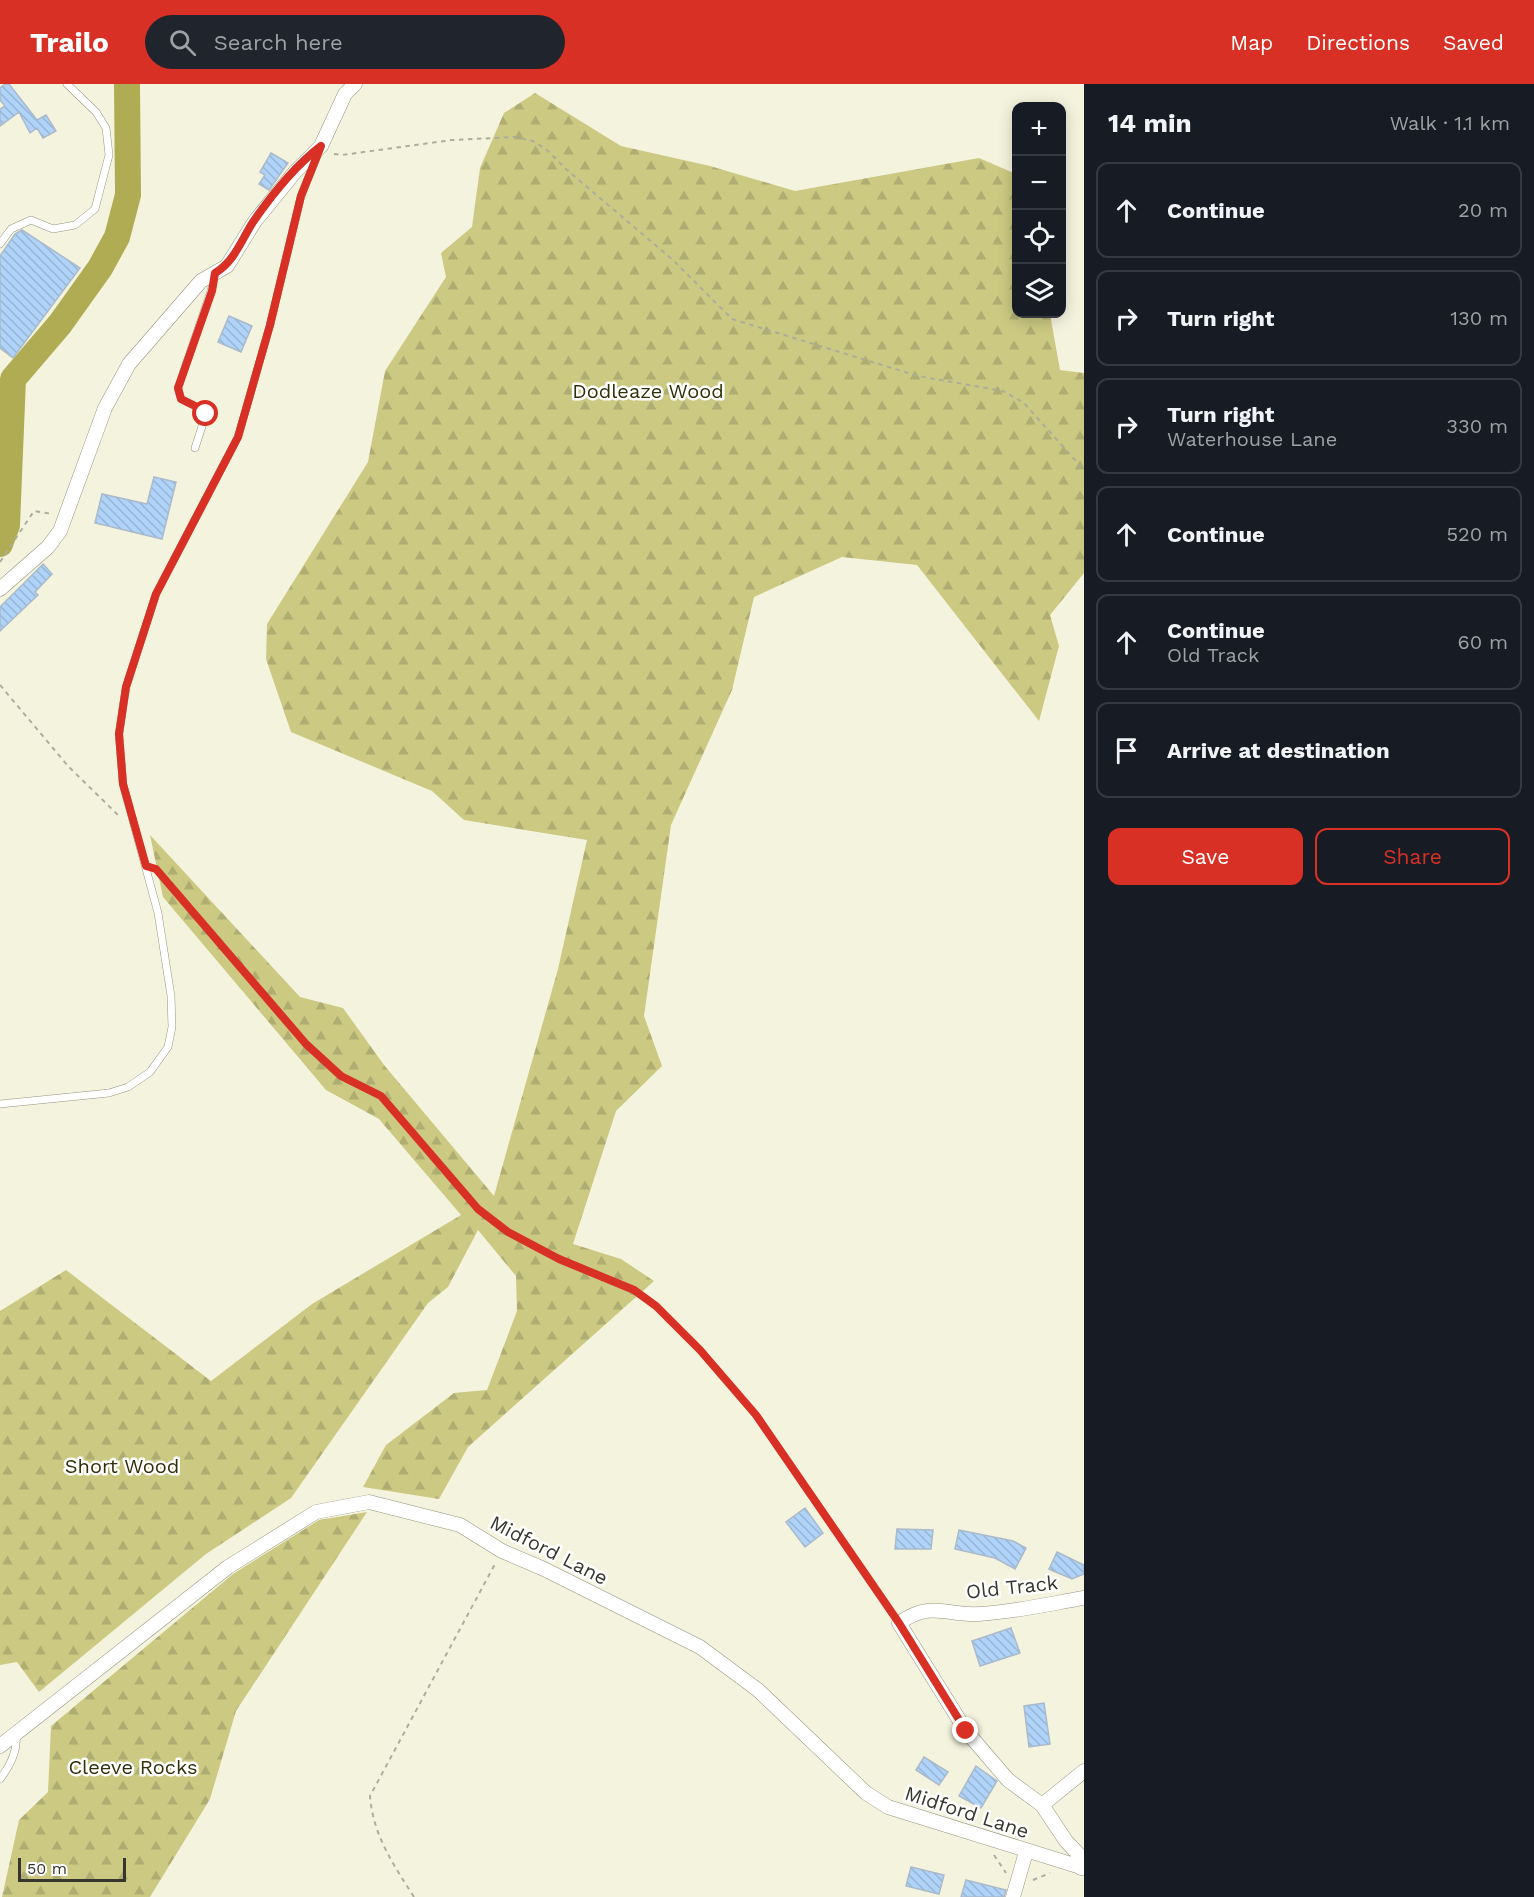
<!DOCTYPE html>
<html lang="en">
<head>
<meta charset="utf-8">
<style>
  body { margin:0; font-family:"Work Sans",sans-serif; background:#20242c; color:#f1f3f6 }
  .controls { position:absolute; right:18px; top:18px; display:grid; overflow:hidden; border-radius:12px; box-shadow:0 3px 15px #0003 }
  .controls button { width:54px; height:54px; display:grid; place-items:center; padding:0; border:0; border-bottom:2px solid #363941; background:#171b24; color:#f1f3f6; font:30px sans-serif }
  .scale { position:absolute; left:18px; bottom:15px; width:108px; box-sizing:border-box; padding-left:6px; border:3px solid #36362e; border-top:0; font-size:16px; line-height:21px; white-space:nowrap; color:#36362e; -webkit-text-stroke:4px #fff; paint-order:stroke }
  .stop { position:absolute; width:18px; height:18px; margin:-14px; border:4px solid #d93025; border-radius:50%; background:#fff }
  .stop.end { background:#d93025; border-color:#fff; box-shadow:0 2px 6px #0008 }
  .list { margin:0; padding:0; list-style:none }
  h2 { display:flex; justify-content:space-between; align-items:center; height:78px; margin:0; padding:0 24px; font-size:26px }
  h2 small { font-size:20px; font-weight:400; color:#9ea1a6 }
  .list li { display:grid; grid-template-columns:39px 1fr auto; gap:18px; align-items:center; box-sizing:border-box; height:96px; margin:0 12px 12px; padding:0 12px; border:2px solid #363941; border-radius:12px }
  .list b { display:block; font-size:22px; white-space:nowrap }
  .list p { margin:0; font-size:20px; white-space:nowrap; color:#9ea1a6 }
  .list em { font-size:20px; font-style:normal; color:#9ea1a6 }
  .actions { display:flex; gap:12px; padding:18px 24px }
  .actions a { flex:1; padding:14px 0; border:2px solid #d93025; border-radius:12px; text-align:center; font-size:21px; color:#d93025 }
  .actions .main { background:#d93025; color:#fff }
  .icon { flex:none; width:33px; height:33px; fill:none; stroke:currentColor; stroke-width:2; stroke-linecap:round; stroke-linejoin:round }
  .map { position:relative; flex:none; width:1084px; height:1813px; overflow:hidden }
  header { display:flex; align-items:center; gap:36px; box-sizing:border-box; height:84px; padding:0 30px; background:#d93025; color:#fff }
  header strong { font-size:28px }
  nav { display:flex; gap:33px; margin-inline-start:auto; font-size:21px }
  .search { width:420px; height:54px; background:#20242c; display:flex; align-items:center; gap:15px; box-sizing:border-box; padding:0 21px; border-radius:33px; color:#9ea1a6; font-size:22px }
  main { display:flex }
  aside { flex:1; background:#171b24 }
  .map>svg:first-child { display:block }
  .forest { fill:url(#forest-firs) }
  .lines { fill:none; stroke-linecap:round; stroke-linejoin:round }
  .river { stroke:#afac54; stroke-width:26 }
  .building { fill:url(#building-back-hatch); stroke:#abbaca; stroke-width:1.5 }
  .service-casing { stroke:#959481; stroke-width:8 }
  .minor-casing { stroke:#959481; stroke-width:15 }
  .path { stroke:#adad9c; stroke-width:2; stroke-dasharray:4.5 4.5; stroke-linecap:butt }
  .service { stroke:#fff; stroke-width:7 }
  .minor { stroke:#fff; stroke-width:14 }
  .route { stroke:#d93025; stroke-width:8 }
  .labels { text-anchor:middle; stroke-width:5; stroke-linejoin:round; paint-order:stroke }
  .park-label { font-size:20px; fill:#312f08; stroke:#fff }
  .street-label { font-size:20px; fill:#36362e; stroke:#fff }
</style>
</head>
<body>
<header>
<strong>Trailo</strong>
<div class="search"><svg class="icon" aria-label="search" viewBox="0 0 24 24"><circle cx="10" cy="10" r="6"/><path d="M15 15l6 6"/></svg>Search here</div>
<nav><a>Map</a><a>Directions</a><a>Saved</a></nav>
</header>
<main>
<div class="map">
<svg width="1084" height="1813" viewBox="0 0 1084 1813">
  <defs>
    <pattern id="forest-firs" width="22" height="20" patternUnits="userSpaceOnUse" patternTransform="scale(1.5)"><rect width="22" height="20" fill="#cbc982"/><path d="M5 1l3.5 6h-7zM16 11l3.5 6h-7z" fill="#afad71"/></pattern>
    <pattern id="building-back-hatch" width="6" height="6" patternUnits="userSpaceOnUse" patternTransform="scale(1.5)"><rect width="6" height="6" fill="#afd3f9"/><path d="M-1 5l2 2M0 0l6 6M5-1l2 2" fill="none" stroke="#97b6d6"/></pattern>
  </defs>
  <rect width="100%" height="100%" fill="#f4f4de"/>
  <path class="forest" d="M535,9L621,62L710,82L795,107L979,74L1016,90V230H1050L1060,286L1084,289V489L1050,531L1059,562L1039,637L917,481L842,473L754,513L732,606L671,741L644,932L662,982L616,1027L573,1160L621,1175L654,1197L468,1363L439,1415L363,1403L386,1361L454,1309L487,1306L517,1227L516,1192L478,1146L448,1203L428,1219L291,1414L206,1470L39,1608L17,1578L0,1581V1227L66,1186L211,1297L312,1220L461,1131L379,1035L326,1006L163,813L150,751L300,913L343,924L384,981L494,1112L558,885L587,756L464,736L432,707L291,648L266,575L267,540L368,378L385,287L446,193L441,169L472,143L480,84L504,29Z
    M367,1428L236,1627L210,1715L150,1813H2L19,1736L48,1708L51,1642L233,1490L319,1436Z"/>
  <g class="lines">
    <path class="river" d="M0,460L7,441L13,295L60,240L100,184L117,153L128,111L127,0"/>
  </g>
  <path class="building" d="M5,0H9L37,36L46,31L56,47L43,54L37,44L30,49L19,28L0,42V25L5,22L0,16V4Z
    M271,69L288,79L269,106L259,100L265,91L260,88Z
    M22,146L80,184L13,274L0,264V172L15,150Z
    M229,232L252,242L241,268L218,258Z
    M154,393L176,398L162,455L95,439L102,410L147,420Z
    M43,480L52,490L35,508L38,511L0,547V523Z
    M805,1424L823,1449L805,1463L786,1438Z
    M897,1445L933,1446L931,1465H895Z
    M959,1446L1013,1457L1026,1464L1015,1485L995,1474L955,1465Z
    M1057,1468L1084,1481V1490L1072,1495L1049,1485Z
    M1011,1544L1020,1569L980,1582L972,1557Z
    M1044,1619L1050,1660L1029,1663L1024,1622Z
    M924,1673L948,1688L939,1701L916,1686Z
    M976,1682L997,1697L981,1724L959,1712Z
    M911,1783L944,1791L939,1810L906,1802Z
    M966,1796L1006,1806L1004,1813H961Z"/>
  <g class="lines">
    <defs>
      <path id="service" d="M0,160L11,145L31,136L53,145L75,141L95,125L109,71L106,44L96,28L67,0
        M195,364L206,330L203,326L181,315L178,304L211,207L215,189
        M0,1020L109,1009L128,1003L150,988L168,963L172,943L171,912L158,829L123,700L119,650L126,603L156,510L238,353L270,241L301,112L318,70
        M0,1695C10,1682 18,1666 16,1650"/>
      <path id="minor" d="M0,505L48,463L60,447L105,324L129,280L201,197L227,182L255,137L295,88L321,62L345,10L355,0
        M0,1662L228,1483L316,1428L369,1418L460,1441L502,1467L544,1485L700,1563L758,1606L866,1709L888,1723L1084,1784
        M1042,1721L1084,1687
        M1081,1784L1082,1774L1066,1757L1042,1721L1008,1696L966,1647L899,1539C932,1516 946,1532 979,1530C1014,1528 1049,1520 1084,1514
        M1013,1813L1026,1768"/>
    </defs>
    <use href="#service" class="service-casing"/>
    <use href="#minor" class="minor-casing"/>
    <path class="path" d="M334,70L342,71L452,56L515,53L533,57L547,66L567,86L673,176L732,235L918,292L1003,307L1024,319L1084,386
      M0,478L34,427L53,430
      M0,601L68,682L121,734
      M159,789L306,960L341,992L380,1012L478,1125L508,1148L559,1175L634,1205L656,1222L701,1266L756,1331L890,1527
      M994,1771L1006,1789
      M1033,1796L1050,1789
      M414,1813C393,1780 373,1751 370,1712L495,1480"/>
    <use href="#service" class="service"/>
    <use href="#minor" class="minor"/>
  </g>
  <g class="lines">
    <path class="route" d="M206,330L203,326L181,315L178,304L212,207L215,189C234,178 241,157 253,138C271,112 296,81 321,62L301,112L270,241L238,353L156,510L126,603L119,650L123,700L146,782L156,785L306,960L341,992L381,1012L478,1125L508,1148L559,1175L634,1206L656,1222L700,1266L756,1331L899,1539L966,1647"/>
  </g>
  <g class="labels">
    <g class="park-label">
      <text x="648" y="314">Dodleaze Wood</text>
      <text x="122" y="1389">Short Wood</text>
      <text x="133" y="1690">Cleeve Rocks</text>
    </g>
    <g class="street-label">
      <text transform="translate(549 1466) rotate(27)" y="7">Midford Lane</text>
      <text transform="translate(1012 1503) rotate(-6)" y="7">Old Track</text>
      <text transform="translate(967 1728) rotate(18)" y="7">Midford Lane</text>
    </g>
  </g>
</svg>
<div class="controls">
<button>+</button>
<button>−</button>
<button><svg class="icon" aria-label="locate" viewBox="0 0 24 24"><circle cx="12" cy="12" r="6"/><path d="M12 2v4M12 18v4M2 12h4M18 12h4"/></svg></button>
<button><svg class="icon" aria-label="layers" viewBox="0 0 24 24"><path d="M12 4l9 5-9 5-9-5zM3 14l9 5 9-5"/></svg></button>
</div>
<div class="scale">50 m</div>
<div class="stop" style="left:206px;top:330px"></div>
<div class="stop end" style="left:966px;top:1647px"></div>
</div>
<aside>
<h2>14 min<small>Walk · 1.1 km</small></h2>
<ul class="list">
<li><svg class="icon" aria-label="ahead" viewBox="0 0 24 24"><path d="M12 20V5M6 11l6-6 6 6"/></svg><div><b>Continue</b></div><em>20 m</em></li>
<li><svg class="icon" aria-label="right" viewBox="0 0 24 24"><path d="M7 20v-9h11M14 6l5 5-5 5"/></svg><div><b>Turn right</b></div><em>130 m</em></li>
<li><svg class="icon" aria-label="right" viewBox="0 0 24 24"><path d="M7 20v-9h11M14 6l5 5-5 5"/></svg><div><b>Turn right</b><p>Waterhouse Lane</p></div><em>330 m</em></li>
<li><svg class="icon" aria-label="ahead" viewBox="0 0 24 24"><path d="M12 20V5M6 11l6-6 6 6"/></svg><div><b>Continue</b></div><em>520 m</em></li>
<li><svg class="icon" aria-label="ahead" viewBox="0 0 24 24"><path d="M12 20V5M6 11l6-6 6 6"/></svg><div><b>Continue</b><p>Old Track</p></div><em>60 m</em></li>
<li><svg class="icon" aria-label="arrive" viewBox="0 0 24 24"><path d="M6 21V4h12l-3 4 3 4H6"/></svg><div><b>Arrive at destination</b></div></li>
</ul>
<div class="actions"><a class="main">Save</a><a>Share</a></div>
</aside>
</main>
</body>
</html>
